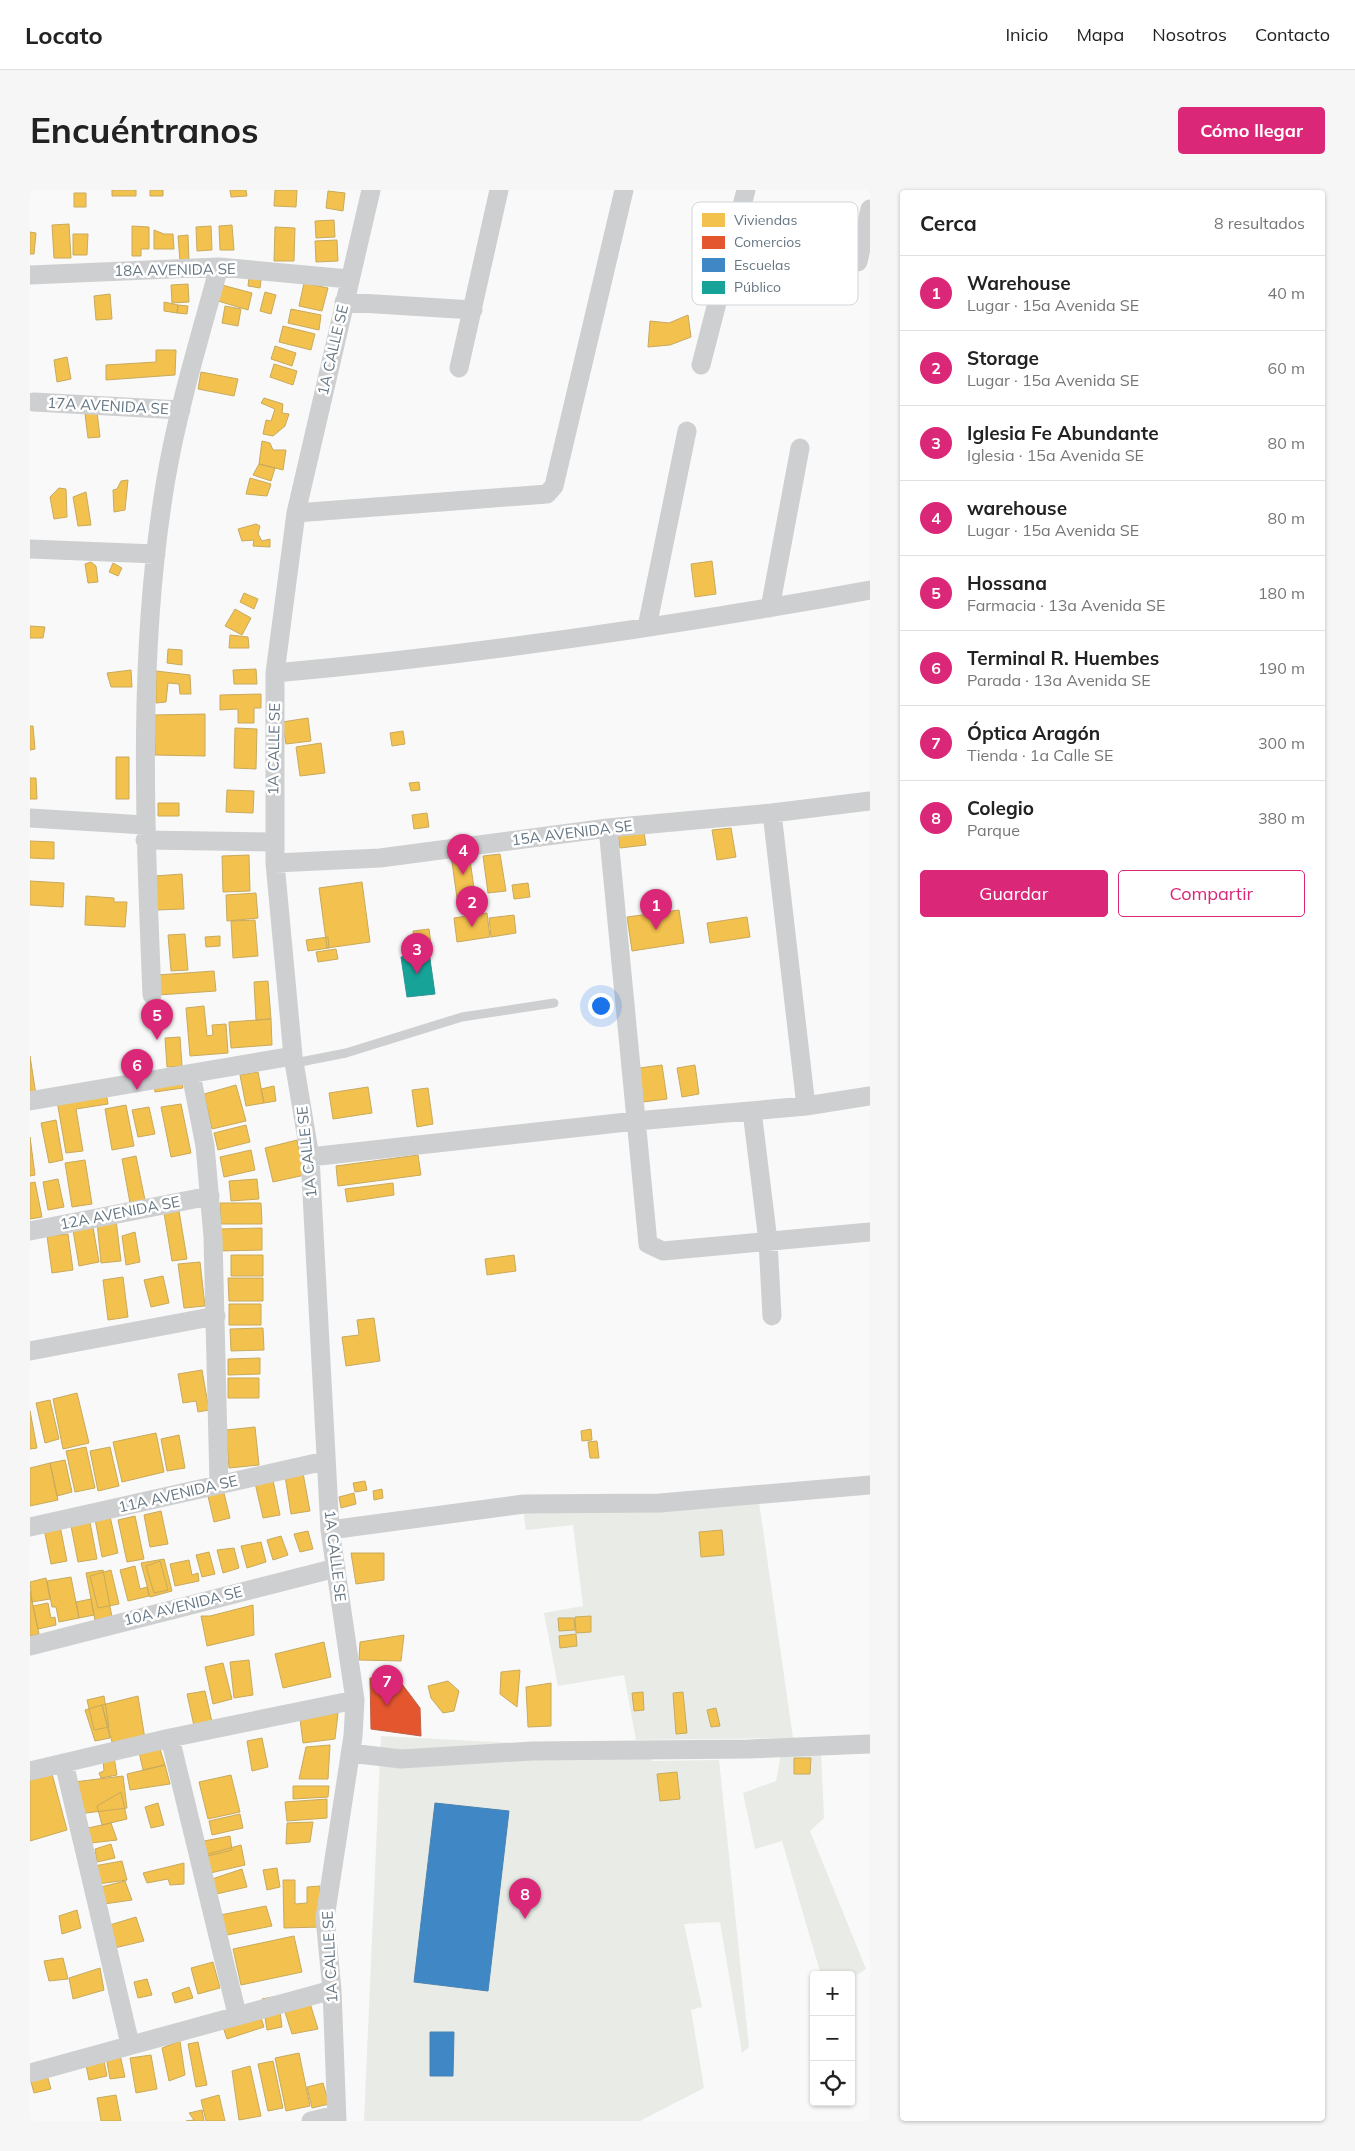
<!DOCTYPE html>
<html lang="es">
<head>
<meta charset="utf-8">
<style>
  body { margin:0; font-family:Mulish,sans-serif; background:#f6f6f6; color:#222 }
  .controls { position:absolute; right:15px; bottom:15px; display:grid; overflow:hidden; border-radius:5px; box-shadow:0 1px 4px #0004 }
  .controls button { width:45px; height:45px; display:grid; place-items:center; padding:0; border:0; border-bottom:1px solid #e0e0e0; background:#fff; color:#222; font:25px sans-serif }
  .you { position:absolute; left:570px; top:815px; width:18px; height:18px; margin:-12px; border:4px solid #fff; border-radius:50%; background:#1a73e8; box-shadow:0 0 0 8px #1a73e833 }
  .badge { display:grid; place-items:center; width:32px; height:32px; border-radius:50%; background:#db2777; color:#fff; font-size:16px; font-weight:700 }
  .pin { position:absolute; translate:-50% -41px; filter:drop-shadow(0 1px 2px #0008) }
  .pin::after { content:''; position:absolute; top:26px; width:18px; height:15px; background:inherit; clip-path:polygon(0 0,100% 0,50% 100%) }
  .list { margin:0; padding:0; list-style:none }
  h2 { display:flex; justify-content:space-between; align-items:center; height:65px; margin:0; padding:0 20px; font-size:21px }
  h2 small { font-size:16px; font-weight:400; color:#767676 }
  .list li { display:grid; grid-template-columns:32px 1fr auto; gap:15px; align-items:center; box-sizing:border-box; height:75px; padding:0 20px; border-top:1px solid #e0e0e0 }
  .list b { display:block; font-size:19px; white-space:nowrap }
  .list p { margin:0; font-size:16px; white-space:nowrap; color:#767676 }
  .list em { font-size:16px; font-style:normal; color:#767676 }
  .actions { display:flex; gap:10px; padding:15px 20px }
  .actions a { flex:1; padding:11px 0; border:1px solid #db2777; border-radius:5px; text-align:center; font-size:18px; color:#db2777 }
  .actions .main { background:#db2777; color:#fff }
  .icon { flex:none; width:28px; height:28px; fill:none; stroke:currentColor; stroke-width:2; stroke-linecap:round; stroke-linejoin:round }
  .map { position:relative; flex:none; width:840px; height:1931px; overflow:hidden; border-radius:5px }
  header { display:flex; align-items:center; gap:30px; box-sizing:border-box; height:70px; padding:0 25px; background:#fff; border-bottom:1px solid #e0e0e0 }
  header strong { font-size:24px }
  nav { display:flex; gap:28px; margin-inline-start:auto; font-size:18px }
  .intro { display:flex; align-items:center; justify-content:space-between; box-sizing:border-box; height:120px; padding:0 30px }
  h1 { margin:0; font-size:35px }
  .button { padding:12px 22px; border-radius:5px; background:#db2777; color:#fff; font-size:18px; font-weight:700 }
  main { display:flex; gap:30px; padding:0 30px }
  aside { flex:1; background:#fff; border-radius:5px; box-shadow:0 1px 4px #0004 }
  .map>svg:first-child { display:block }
  .green { fill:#e8ebe6 }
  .homes { fill:#f2c14e; stroke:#c8aa5e }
  .shops { fill:#e4572e; stroke:#be6048 }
  .schools { fill:#3f88c5; stroke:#4a83b1 }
  .public { fill:#17a398; stroke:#2e9692 }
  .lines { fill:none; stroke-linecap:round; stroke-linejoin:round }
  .service { stroke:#cecfd0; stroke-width:9 }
  .minor { stroke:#cecfd0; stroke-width:19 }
  .labels { text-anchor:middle; stroke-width:5; stroke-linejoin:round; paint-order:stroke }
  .street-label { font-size:15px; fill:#657683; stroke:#fff }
  .key { fill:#fff; stroke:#d1d6da; stroke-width:1 }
  .key-label { font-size:14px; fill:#657683 }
</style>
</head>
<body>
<header>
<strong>Locato</strong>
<nav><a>Inicio</a><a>Mapa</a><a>Nosotros</a><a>Contacto</a></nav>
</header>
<div class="intro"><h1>Encuéntranos</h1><a class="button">Cómo llegar</a></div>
<main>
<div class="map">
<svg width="840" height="1931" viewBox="0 0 840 1931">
  <rect width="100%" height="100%" fill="#f9f9f9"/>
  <path class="green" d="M729,1312L763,1548L606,1550L594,1485L528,1496L514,1423L553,1416L543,1335L496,1340L493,1319Z
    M351,1546L619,1560L622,1571L689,1570L719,1857L712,1863L690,1732L654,1734L672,1817L661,1820L674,1898L610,1931H334Z
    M752,1560L791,1561L794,1628L780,1641L836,1779L821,1789V1785H791L752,1651L725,1659L713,1603L746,1591Z"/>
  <path class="homes" d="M82,0H106V6H82Z
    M120,0H133V6H120Z
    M200,0H216L217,6L201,7Z
    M245,0H267L266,17L244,16Z
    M298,1L315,3L313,21L296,18Z
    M44,3H56V17H44Z
    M304,30L305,47L286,48L285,31Z
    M39,34L41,68H24L22,35Z
    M202,35L204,60H190L189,36Z
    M102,36L119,37V59H111V66H102Z
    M181,36L182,60L167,61L166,37Z
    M245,37L265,38L264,71H244Z
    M124,40L134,44H143L144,59H124Z
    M0,42L6,43L4,64H0Z
    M43,44H58L57,65H43Z
    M158,45L159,71H150L148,46Z
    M307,50L308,71L286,72L285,51Z
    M219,87L231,90L230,98L218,96Z
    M274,93L298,98L292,121L269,116Z
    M158,94L159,112L142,113L141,95Z
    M192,95L222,103L218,120L188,111Z
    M235,102L246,105L241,124L230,121Z
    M80,104L82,129L66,130L64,106Z
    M134,112L148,115L147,123L134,121Z
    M148,115L158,116L157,124L147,123Z
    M195,116L211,119L208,136L192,133Z
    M261,119L291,125L289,140L258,133Z
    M658,125L661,147L640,155L618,157L620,131L639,133Z
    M253,136L285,144L281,160L249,152Z
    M245,156L266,163L262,176L241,169Z
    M126,160H146L145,185L76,190V175L126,172Z
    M37,167L41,189L27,192L24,170Z
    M244,174L267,181L263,195L240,187Z
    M171,182L208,189L204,206L168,199Z
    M234,208L253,214L252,223L259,224L255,236L243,246L233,244L236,230L241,231L245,219L231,213Z
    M67,222L70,247L58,248L55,224Z
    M232,251L240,253L243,260H256L253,280L229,274Z
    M229,274L245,278L241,291L223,285Z
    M220,288L241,294L237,306L216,304Z
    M98,290L95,320L84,322L83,300L87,299L91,291Z
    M29,298L36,299L37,327L24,329L20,307Z
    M56,302L61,335L48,336L43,307Z
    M226,334L230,336L228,344L232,351L240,349V357L223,356L224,350L212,351L208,339Z
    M682,371L686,404L665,407L661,374Z
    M61,372L66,376L68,392L58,393L55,374Z
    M83,373L92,378L88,386L79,382Z
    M214,403L228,409L224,419L210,412Z
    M205,419L221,428L212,445L195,436Z
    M0,436L15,437L13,448H0Z
    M200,445L218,447L219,458H199Z
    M138,459L152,460V475L137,473Z
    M226,479L227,494H204L203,480Z
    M101,480L102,497H81L77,483Z
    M126,481L160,485L161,504H150L149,494L138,493L136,512L126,513Z
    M231,504V518H224V533H208V519L190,520V505Z
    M175,524V566L125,565L124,525Z
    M278,528L281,551L256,554L252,532Z
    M0,536H3L5,559L0,560Z
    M205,538L227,539L226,579L204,578Z
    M373,541L375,554L362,556L360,543Z
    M291,553L295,583L270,586L266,557Z
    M86,567H99V609H86Z
    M0,588H6L7,609H0Z
    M389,592L390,600L381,601L379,593Z
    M197,600L224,601L223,623L196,622Z
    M128,613H149V626H128Z
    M397,623L399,637L384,639L382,625Z
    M613,636L616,655L590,658L587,639Z
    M701,638L706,667L687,670L682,640Z
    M0,651L24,652V669L0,668Z
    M439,663L445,705L427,708L421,665Z
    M470,664L476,701L458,703L453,666Z
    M219,665L220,701L193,702L192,666Z
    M152,684L154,719L127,720L125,686Z
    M0,691L34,693L33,717L0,715Z
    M332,692L340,752L297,758L289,698Z
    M498,693L500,707L484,709L482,695Z
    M226,703L228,728L197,731L196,705Z
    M56,706L84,708V712H97L95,737L55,735Z
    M649,720L654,753L602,761L597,727Z
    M457,723L460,747L427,752L424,728Z
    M484,725L486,743L461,747L459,728Z
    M717,727L720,747L680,753L677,733Z
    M225,730L228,766L203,768L201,731Z
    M399,739L401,754L385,756L383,741Z
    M155,744L158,780L141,781L138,745Z
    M190,746V756L176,757L175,747Z
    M298,747L299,758L278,761L276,750Z
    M306,759L308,769L288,772L286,762Z
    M184,781L186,801L128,805L127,785Z
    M238,791L241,829L226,830L224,792Z
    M174,816L177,846L183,845L182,835L196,834L198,863L160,866L156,818Z
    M241,829L242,855L201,858L199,832Z
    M150,847L152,876L137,877L135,848Z
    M0,866L6,905L0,906Z
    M632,875L637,909L613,912L609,878Z
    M665,875L669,904L652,907L647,878Z
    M228,882L234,913L216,916L210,885Z
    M152,892L153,898L125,902L124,896Z
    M206,895L216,931L182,939L174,904Z
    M244,896L246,911L234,913L231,899Z
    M338,897L342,923L303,929L299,903Z
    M398,898L403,934L387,937L382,900Z
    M76,903L78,914L46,919L53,961L36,963L27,911Z
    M151,914L161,963L141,967L131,917Z
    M96,915L104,956L82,960L75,919Z
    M119,917L125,944L108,947L102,920Z
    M26,930L33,970L19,973L11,933Z
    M216,935L220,952L188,960L184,943Z
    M0,947L5,985L0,986Z
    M267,950L275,985L243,992L235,958Z
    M221,960L225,980L194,987L190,967Z
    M388,965L391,985L308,996L306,976Z
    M106,966L115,1010L100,1013L92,969Z
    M55,970L62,1014L42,1017L35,973Z
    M28,989L34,1017L18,1020L13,992Z
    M227,989L229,1009L201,1011L199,991Z
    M5,992L12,1027L0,1029V993Z
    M363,993L364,1005L317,1012L315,999Z
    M190,1013H231L232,1034H191Z
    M149,1021L157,1069L142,1071L134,1023Z
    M86,1030L91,1071L71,1073L67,1032Z
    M63,1037L69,1072L49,1076L43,1040Z
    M232,1038V1060L189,1061L188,1039Z
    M105,1042L110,1072L96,1075L92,1046Z
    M38,1044L43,1080L22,1083L17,1046Z
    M201,1065H233V1086H201Z
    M484,1065L486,1081L457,1085L455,1069Z
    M170,1072L175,1116L154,1118L148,1074Z
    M133,1086L139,1113L121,1117L114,1090Z
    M93,1087L98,1127L78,1130L73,1090Z
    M198,1088H233V1111H199Z
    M199,1114H231V1135H199Z
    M344,1128L350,1171L316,1176L312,1147L329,1145L327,1130Z
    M233,1138L234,1160L201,1161L200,1139Z
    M230,1168V1184L198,1185V1169Z
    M172,1180L179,1220L168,1222L166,1211L153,1213L148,1184Z
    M198,1188H229V1208H198Z
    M47,1203L59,1253L33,1259L23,1209Z
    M20,1210L29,1249L15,1253L6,1213Z
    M0,1221L7,1258L0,1259Z
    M225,1237L229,1275L199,1278L196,1240Z
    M561,1239L562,1250L552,1251L551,1241Z
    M126,1243L134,1282L92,1292L83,1252Z
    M149,1245L155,1278L137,1281L131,1249Z
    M567,1251L569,1268H560L558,1252Z
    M56,1257L65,1298L45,1302L36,1261Z
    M80,1257L89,1296L68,1301L60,1261Z
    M35,1270L42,1302L27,1306L20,1273Z
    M20,1273L28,1310L0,1316V1278Z
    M273,1283L280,1321L261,1324L255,1286Z
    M243,1290L250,1325L233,1328L225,1293Z
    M335,1291L337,1300L325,1302L323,1293Z
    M193,1299L200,1328L184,1332L177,1302Z
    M352,1299L353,1308L344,1310L343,1301Z
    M324,1303L326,1314L311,1318L309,1307Z
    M131,1321L138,1354L120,1357L114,1325Z
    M80,1326L88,1363L72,1367L65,1329Z
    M105,1326L114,1369L97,1372L88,1330Z
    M59,1327L67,1369L48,1372L40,1331Z
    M30,1336L37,1371L21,1374L14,1339Z
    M692,1340L694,1365L671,1367L669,1342Z
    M278,1341L283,1359L270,1362L264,1344Z
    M251,1346L258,1365L243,1370L237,1350Z
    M231,1352L236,1372L217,1378L211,1356Z
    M204,1358L209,1378L193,1383L187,1360Z
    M179,1362L185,1384L172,1387L166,1365Z
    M321,1363H354V1390L326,1394Z
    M134,1369L142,1401L120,1407L111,1373Z
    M159,1370L162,1385L168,1383L169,1391L145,1396L140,1374Z
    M130,1371L138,1400L124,1403L116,1376Z
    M105,1376L110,1399L117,1397L119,1406L98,1411L90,1380Z
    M73,1380L82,1427L65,1430L56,1383Z
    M81,1380L89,1414L68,1418L60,1386Z
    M41,1387L49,1428L29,1432L26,1417H22L17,1391Z
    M16,1388L20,1409L2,1412L0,1392Z
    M0,1401L9,1444L0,1446Z
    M61,1409L64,1425L49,1428L46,1412Z
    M18,1413L21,1428L25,1427L26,1435L8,1439L3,1416Z
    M223,1415L224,1445L177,1456L171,1426H180Z
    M561,1426V1442L546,1443L545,1427Z
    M528,1428H544L545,1440L529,1441Z
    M546,1444L547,1456L530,1458L529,1446Z
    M374,1445L371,1471L329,1470L330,1452Z
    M294,1452L301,1487L253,1498L245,1464Z
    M219,1470L223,1505L204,1508L200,1472Z
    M193,1473L202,1509L183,1514L175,1477Z
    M490,1480L487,1517L470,1504L471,1482Z
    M418,1491L429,1501L424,1521L413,1523L401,1508L398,1496Z
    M521,1493V1536L498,1537L496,1497Z
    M175,1501L182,1532L164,1536L157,1504Z
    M613,1502L614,1520L604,1521L602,1503Z
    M653,1502L657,1543L646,1544L643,1503Z
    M74,1506L79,1537L64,1540L57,1510Z
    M108,1506L115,1549L82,1552L72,1515Z
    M72,1515L80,1548L65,1551L55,1520Z
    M686,1518L690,1536L681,1537L677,1520Z
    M308,1523L305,1549L273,1553L270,1529Z
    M232,1548L238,1577L222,1581L217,1551Z
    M300,1555L298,1589H269L276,1557Z
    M129,1556L135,1575L113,1580L109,1562Z
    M84,1567L87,1585L71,1588L69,1583L74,1581L73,1570Z
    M764,1568H781L780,1584H764Z
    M135,1575L140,1594L100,1600L97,1584Z
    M21,1580L37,1640L0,1651V1587Z
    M647,1582L650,1609L630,1611L627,1584Z
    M201,1585L210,1622L178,1629L169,1592Z
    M93,1586L97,1618L48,1624L44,1592Z
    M263,1596H299L298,1607L263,1609Z
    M91,1602L97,1629L72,1635L67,1616Z
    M297,1609V1628L257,1631L255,1612Z
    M128,1613L134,1635L121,1638L115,1617Z
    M210,1624L213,1638L182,1645L179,1631Z
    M283,1632L280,1652L256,1654L257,1633Z
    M81,1633L87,1650L61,1653L58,1638Z
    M200,1646L202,1660L178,1666L174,1651Z
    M81,1654L85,1668L67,1672L65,1659Z
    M211,1655L215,1675L176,1684L171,1666Z
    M92,1671L97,1690L68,1694L64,1676Z
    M154,1673V1694L140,1695L138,1689L117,1693L113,1683Z
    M247,1678L250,1697L237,1700L233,1680Z
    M212,1679L217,1697L182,1705L179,1690Z
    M253,1690H265V1714L277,1713V1697L290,1696L291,1737L254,1738Z
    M95,1691L102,1710L74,1714L71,1697Z
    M236,1716L242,1736L192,1746L185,1726Z
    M47,1720L51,1738L32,1744L29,1726Z
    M106,1727L114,1751L76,1760L70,1738Z
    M264,1746L272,1782L211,1795L203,1759Z
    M33,1768L38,1789L19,1791L14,1771Z
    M183,1772L190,1798L168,1804L161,1778Z
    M70,1778L74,1800L43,1809L39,1788Z
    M117,1789L122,1805L108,1808L104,1792Z
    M159,1797L163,1808L145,1813L142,1803Z
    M248,1806L252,1837L237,1840L232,1809Z
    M279,1810L288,1839L262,1844L252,1813Z
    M228,1818L234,1837L197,1849L191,1831Z
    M150,1851L155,1885L139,1891L132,1858Z
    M168,1852L177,1895L166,1897L158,1854Z
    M71,1856L77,1886L59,1890L53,1860Z
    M88,1856L95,1887L80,1889L75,1861Z
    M269,1863L280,1916L256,1921L245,1868Z
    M121,1865L127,1899L106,1903L100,1868Z
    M243,1871L253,1918L238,1921L228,1874Z
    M14,1874L21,1899L4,1903L0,1888Z
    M220,1876L231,1926L209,1930L202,1881Z
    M293,1893L299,1914L282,1918L277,1897Z
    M86,1905L91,1931H71L67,1908Z
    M189,1905L195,1931H176L171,1910Z
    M172,1920L174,1931H156L164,1930L159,1923Z"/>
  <path class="shops" d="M340,1488L369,1490L390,1518L391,1546L341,1539Z"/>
  <path class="schools" d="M405,1613L479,1621L458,1801L384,1792Z
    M400,1842H424L423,1886H400Z"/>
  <path class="public" d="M399,762L405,804L377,807L371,767Z"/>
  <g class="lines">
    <path class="service" d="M265,873L316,863L432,827L524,813"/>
    <path class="minor" d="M828,72L840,19
      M0,85L189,77L319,89
      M314,112L443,120
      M671,175L716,0
      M429,178L469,0
      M4,212L151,220
      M266,323L517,304L524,296L594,0
      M0,359L126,364
      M740,418L770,258
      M617,437L657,241
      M245,483C445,465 643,436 840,400
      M742,623L776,916
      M0,628L115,635
      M578,638L618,1054L633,1061L840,1042
      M115,650L243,652
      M245,673L350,668L578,638L742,623L840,611
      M122,805C115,634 107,459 136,289C148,218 170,147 189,77
      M161,884L175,956L183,1047L189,1294
      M0,911L263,866
      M722,921L738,1051L742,1126
      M280,967L606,931L776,916L840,906
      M0,1041L180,1006
      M0,1161L186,1126
      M0,1337L295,1271
      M300,1340L494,1314L630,1313L840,1295
      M0,1456L306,1378
      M140,1548L207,1824
      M320,1563L371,1569L502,1561L719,1559L840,1554
      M34,1573L100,1854
      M0,1581L140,1548L325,1510
      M0,1883L302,1800
      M281,1931L306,1925
      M307,1931L302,1800L295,1728L323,1546L325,1510L300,1340L280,967L263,866L245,673V483L266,323L341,0"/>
  </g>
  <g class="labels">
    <g class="street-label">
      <text transform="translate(145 80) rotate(-1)" y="5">18A AVENIDA SE</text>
      <text transform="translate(303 160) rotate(-77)" y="5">1A CALLE SE</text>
      <text transform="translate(78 216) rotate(3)" y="5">17A AVENIDA SE</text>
      <text transform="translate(244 559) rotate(-89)" y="5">1A CALLE SE</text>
      <text transform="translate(542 643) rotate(-7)" y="5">15A AVENIDA SE</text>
      <text transform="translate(277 962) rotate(-96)" y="5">1A CALLE SE</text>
      <text transform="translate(90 1023) rotate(-11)" y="5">12A AVENIDA SE</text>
      <text transform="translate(148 1304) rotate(-13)" y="5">11A AVENIDA SE</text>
      <text transform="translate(305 1366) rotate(83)" y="5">1A CALLE SE</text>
      <text transform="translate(153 1416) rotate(-14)" y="5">10A AVENIDA SE</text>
      <text transform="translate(300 1767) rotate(-93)" y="5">1A CALLE SE</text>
    </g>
  </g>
  <rect x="662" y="12" width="166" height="103" rx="8" class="key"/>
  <rect x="672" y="23" width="23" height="14" fill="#f2c14e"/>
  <rect x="672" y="46" width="23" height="13" fill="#e4572e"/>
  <rect x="672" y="68" width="23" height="14" fill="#3f88c5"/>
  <rect x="672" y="91" width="23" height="13" fill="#17a398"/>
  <g class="key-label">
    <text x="704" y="35">Viviendas</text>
    <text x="704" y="57">Comercios</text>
    <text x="704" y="80">Escuelas</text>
    <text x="704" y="102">Público</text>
  </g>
</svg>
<div class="controls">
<button>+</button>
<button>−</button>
<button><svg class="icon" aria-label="locate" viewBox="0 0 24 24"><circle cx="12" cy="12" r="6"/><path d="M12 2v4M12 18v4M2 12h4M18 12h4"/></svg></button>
</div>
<div class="you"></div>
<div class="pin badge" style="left:626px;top:740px">1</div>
<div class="pin badge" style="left:442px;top:737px">2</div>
<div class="pin badge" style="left:387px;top:784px">3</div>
<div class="pin badge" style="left:433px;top:685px">4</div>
<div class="pin badge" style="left:127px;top:850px">5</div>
<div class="pin badge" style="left:107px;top:900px">6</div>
<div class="pin badge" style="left:357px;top:1516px">7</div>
<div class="pin badge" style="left:495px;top:1729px">8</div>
</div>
<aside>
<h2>Cerca<small>8 resultados</small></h2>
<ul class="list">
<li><span class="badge">1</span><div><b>Warehouse</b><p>Lugar · 15a Avenida SE</p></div><em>40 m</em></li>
<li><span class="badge">2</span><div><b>Storage</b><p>Lugar · 15a Avenida SE</p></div><em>60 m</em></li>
<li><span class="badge">3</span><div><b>Iglesia Fe Abundante</b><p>Iglesia · 15a Avenida SE</p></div><em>80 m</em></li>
<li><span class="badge">4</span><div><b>warehouse</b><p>Lugar · 15a Avenida SE</p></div><em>80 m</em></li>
<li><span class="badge">5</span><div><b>Hossana</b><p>Farmacia · 13a Avenida SE</p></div><em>180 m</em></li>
<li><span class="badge">6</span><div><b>Terminal R. Huembes</b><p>Parada · 13a Avenida SE</p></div><em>190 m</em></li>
<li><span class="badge">7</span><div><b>Óptica Aragón</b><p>Tienda · 1a Calle SE</p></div><em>300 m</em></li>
<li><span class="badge">8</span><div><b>Colegio</b><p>Parque</p></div><em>380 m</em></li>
</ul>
<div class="actions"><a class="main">Guardar</a><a>Compartir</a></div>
</aside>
</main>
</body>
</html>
